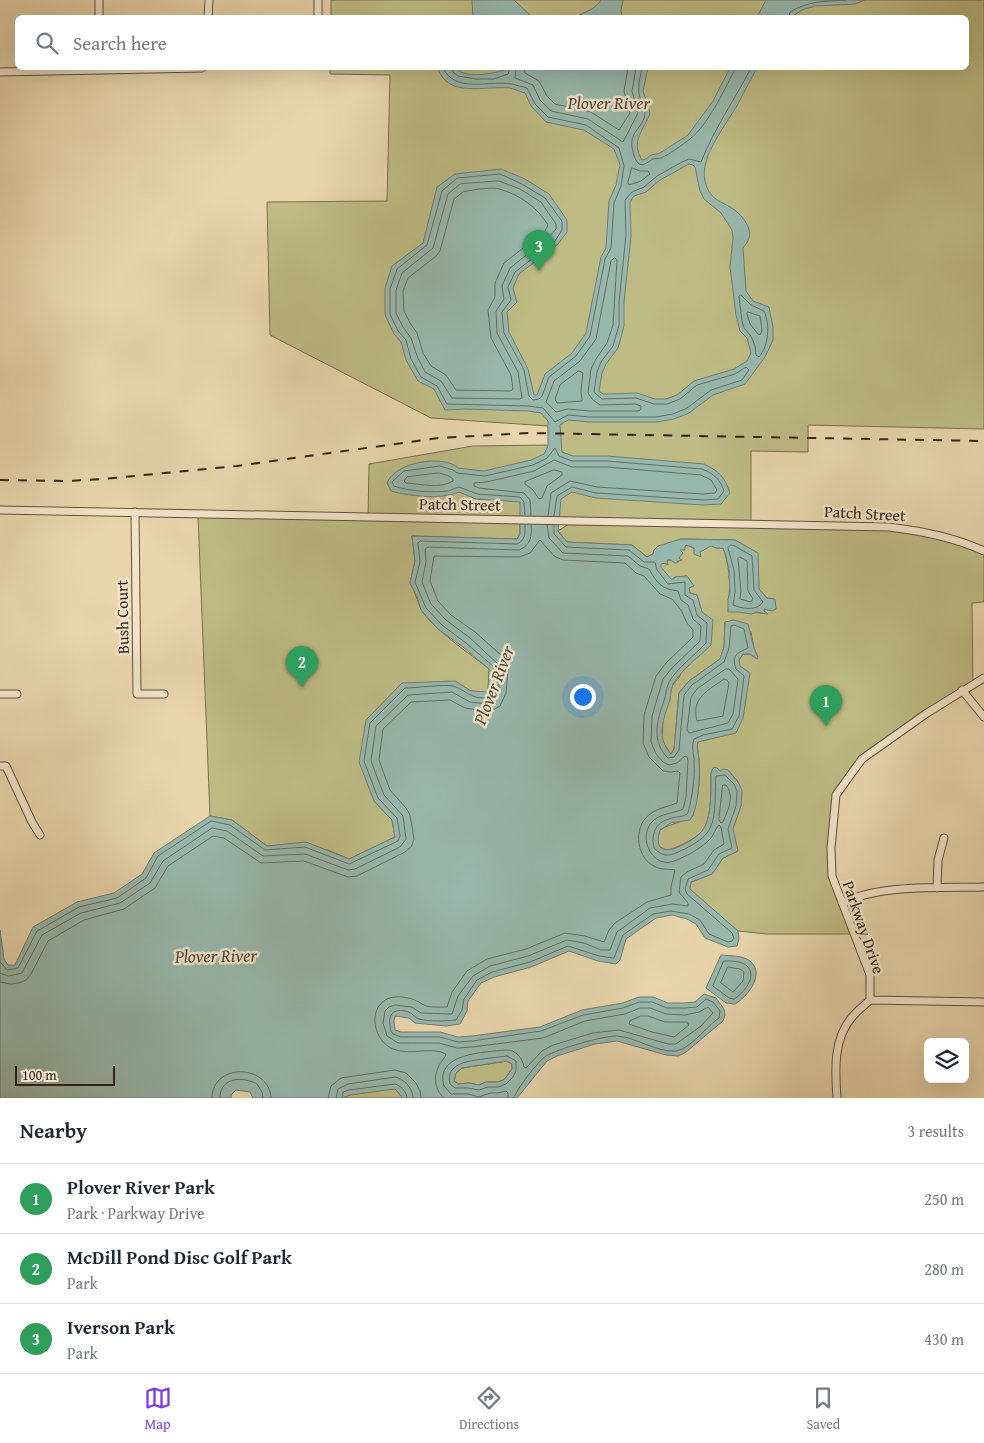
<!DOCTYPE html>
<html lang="en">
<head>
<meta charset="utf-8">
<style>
  body { margin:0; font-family:"Gentium Book Plus",serif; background:#f6f6f7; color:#1f2937 }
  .controls { position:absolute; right:15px; bottom:15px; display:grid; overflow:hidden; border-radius:8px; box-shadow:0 5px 20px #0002 }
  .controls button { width:45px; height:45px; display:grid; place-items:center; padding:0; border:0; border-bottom:1px solid #e0e1e3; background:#fff; color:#1f2937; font:25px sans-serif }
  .scale { position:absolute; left:15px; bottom:12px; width:100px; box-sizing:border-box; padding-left:5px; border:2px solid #36221a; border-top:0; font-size:14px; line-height:18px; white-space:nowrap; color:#36221a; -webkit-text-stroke:4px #f1e4c9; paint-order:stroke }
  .you { position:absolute; left:582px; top:696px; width:18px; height:18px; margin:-12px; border:4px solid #fff; border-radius:50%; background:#1a73e8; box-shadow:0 0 0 8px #1a73e833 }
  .badge { display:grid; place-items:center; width:32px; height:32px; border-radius:50%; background:#7c3aed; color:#fff; font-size:16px; font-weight:700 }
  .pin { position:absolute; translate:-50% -41px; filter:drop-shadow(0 1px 2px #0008) }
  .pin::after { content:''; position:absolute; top:26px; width:18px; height:15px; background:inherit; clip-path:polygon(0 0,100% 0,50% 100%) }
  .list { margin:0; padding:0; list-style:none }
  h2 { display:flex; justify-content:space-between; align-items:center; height:65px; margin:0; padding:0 20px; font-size:21px }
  h2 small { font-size:16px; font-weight:400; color:#747a83 }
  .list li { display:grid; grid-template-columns:32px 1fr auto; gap:15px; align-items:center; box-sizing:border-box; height:70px; padding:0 20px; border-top:1px solid #e0e1e3 }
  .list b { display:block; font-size:19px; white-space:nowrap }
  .list p { margin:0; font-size:16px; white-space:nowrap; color:#747a83 }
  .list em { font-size:16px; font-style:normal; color:#747a83 }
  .icon { flex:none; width:28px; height:28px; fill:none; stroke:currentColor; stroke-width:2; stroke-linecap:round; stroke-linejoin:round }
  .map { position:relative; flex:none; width:984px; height:1098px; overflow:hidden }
  .search { position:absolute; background:#fff; box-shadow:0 5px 20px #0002; left:15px; right:15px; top:15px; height:55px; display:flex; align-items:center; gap:12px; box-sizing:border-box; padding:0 18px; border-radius:8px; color:#747a83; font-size:19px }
  .sheet { height:275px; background:#fff }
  nav { display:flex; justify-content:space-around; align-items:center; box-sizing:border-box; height:70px; border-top:1px solid #e0e1e3; background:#fff; font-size:14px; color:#747a83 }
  nav a { display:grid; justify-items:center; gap:2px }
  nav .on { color:#7c3aed }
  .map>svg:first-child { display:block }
  .green { fill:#bebb84; stroke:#7a6e4f }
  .water { fill:#97b8ad; stroke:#707c72; fill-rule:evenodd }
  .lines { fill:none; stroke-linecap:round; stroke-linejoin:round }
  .shore { stroke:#666d64; stroke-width:1 }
  .minor-casing { stroke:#634f3e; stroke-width:9 }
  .minor { stroke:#f1e4c9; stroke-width:7 }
  .rail { stroke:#36221a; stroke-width:2; stroke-dasharray:9 9; stroke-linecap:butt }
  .labels { text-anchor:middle; stroke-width:5; stroke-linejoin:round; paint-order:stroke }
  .street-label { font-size:16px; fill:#36221a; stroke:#f1e4c9 }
  .water-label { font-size:18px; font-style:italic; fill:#4e483f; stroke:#f1e4c9 }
</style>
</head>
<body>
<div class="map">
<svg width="984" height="1098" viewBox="0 0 984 1098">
  <rect width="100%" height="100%" fill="#e9d5ac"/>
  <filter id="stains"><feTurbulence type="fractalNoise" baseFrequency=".004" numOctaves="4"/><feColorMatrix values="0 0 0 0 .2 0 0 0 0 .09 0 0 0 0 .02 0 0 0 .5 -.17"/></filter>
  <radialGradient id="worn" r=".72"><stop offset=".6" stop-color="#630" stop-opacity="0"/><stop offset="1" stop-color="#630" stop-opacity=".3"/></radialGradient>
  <path class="green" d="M331,0H984V429L808,425V452L751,451V523L919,530L984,551V602L972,603L973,684L862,759L836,795L831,863L854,934H767L738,931L689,890L691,882L712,874L723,858L738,851L732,829L741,806L738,782L728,770L711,773C711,787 712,820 702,831C696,838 687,842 679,846C670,850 666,852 658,845V837L660,830C671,823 682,823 693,816C697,798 701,779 699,761C699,754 696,749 698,741L736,733L739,660L743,654H750L756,658L758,657L754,648L751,632L725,622L724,647L720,659L689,681L679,693L674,749L671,754L662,741L663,717L668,703L672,686L680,676L702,612L697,595L690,593L689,588L693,586L687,576L675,577L671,580L660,567L661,563L667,564V560H671L675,563L681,560L679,558L680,550L687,545L700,552L711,545L716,548H723C728,560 732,587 728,600C745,619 745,610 767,614L764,611V608H767V598L759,589L757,553L735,540L681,539L654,550L653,554L647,557L632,545L567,542L558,531L569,524L464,522L520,523V534L517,539L412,536L415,561L410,583C415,592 417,600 421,609C429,626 473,656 489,669L488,693L471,691L455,681L374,801L392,820L395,837L349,859L328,850L285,845L267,846L232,820L210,816L198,516L368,520L369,464L473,446L549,445L548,426L431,418L270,335L267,202L387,201L390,75L330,74V68H966V18H331Z
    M507,1061L512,1064V1069L504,1080L497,1082H486L479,1085L469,1083L458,1084L454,1081L456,1073L462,1068Z
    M395,1088L403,1098H342L350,1095Z"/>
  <path class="water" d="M472,0H514L532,17H473Z
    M601,0H623L621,10L622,17H576C584,12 595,10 601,0Z
    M766,0H865L855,4L816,6L804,9L791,17H757Z
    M438,68H455C467,80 497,73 511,68H648L643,91L650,113C644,130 630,141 642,160L646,159L651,155L660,153L688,135L713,101L730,68H757C751,79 745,90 739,102C728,123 699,156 705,181C710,203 725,201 737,212C744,218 752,229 749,238C748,242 745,245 743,248L746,291L753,301L769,307L773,327V340L765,357L745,384L713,395L689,413L674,419L657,422H589L568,420L560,425L562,452L573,456H607L704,464C720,472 724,476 730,493L721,504L703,505L596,498L572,492L561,499L558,531L567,542L632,545L647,557L653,554L654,550L658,546L681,539L735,540L758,553L759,589L767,598L775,599L776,609L772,611L764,609V611L768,614L756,612L752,614L738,612H728V600L730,592L729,570L726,556L723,548H716L711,546L700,552L701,557L694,554V548L687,545L685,546V550H680L683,553L679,558L682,560L678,561L677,563H675L671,560H667L668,565L665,563L661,564V567L671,579H674L675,577L687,576L694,586L689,588L690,593L697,595L702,612L713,620L711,645C699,657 682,669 673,684C671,689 671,695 670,699C664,719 655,736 671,754L674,749L679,693L689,681L720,659L724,647L725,622L734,620L748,624L754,648L758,657L757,659L750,654H743L739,660L740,666L750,673L743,718L736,733L698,742C696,749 699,754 699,761C700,776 699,808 690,820L671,823L660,830C649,866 691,844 702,831C712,820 711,787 711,773L713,768L716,767L720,771L723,769L728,770L738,782L742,790L741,806L733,829L738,851L723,858L712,874L691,882L690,889L738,931L739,938L737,946L728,947L705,938L696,924L687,919L672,915L656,918L626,939L620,960L616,964L598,961L569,951L531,967L494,977L481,983L468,1001L467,1011L460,1024L446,1026L415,1023L409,1018L395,1016L394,1021L395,1030L401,1032H440L458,1037L472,1036L540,1027L582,1010L623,1003L639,997H653L668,1003H684L695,1002L704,994L716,998L724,1009L725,1015L723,1021L686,1052L678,1056L666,1055L617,1041L595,1044L557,1056L547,1061L517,1098H403L395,1089L350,1095L342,1098H253L250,1092L236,1090L231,1095V1098H0V930L4,959L8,965H15L33,927L77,902L114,893L142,874L154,853L210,816L232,820L267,846L306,842L349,859L395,837L392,820L374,801L359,762L366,720L402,683L455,681L471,691L488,692L489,669L463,647L438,629L421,610L417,596L410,583L415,561L412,536L517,539L520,534V502L476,499L459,492C441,500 409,496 391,491L387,483C395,462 444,454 458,468L484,471L531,460L544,454L548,446V421L541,413L528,411L466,409L445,410L434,389L418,381L406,360L401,342L394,334L385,315V288L392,266L423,243L437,187L455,174L501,169L525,179L549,194L567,220V232L558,244L519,274L513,288L517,302L507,312L509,332L528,369L534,395H537L545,374L572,353L586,333L601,257L606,248L609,201L616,185L620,165L614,149L584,130L546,122L531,106L525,93C520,92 515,89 510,88C487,85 447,99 438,68ZM689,164L693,165L695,167L700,191L704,199L721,213L732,230L733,238L730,267L736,315L740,331L747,338L751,353L747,361L734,369L694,381L677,395L666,399H655L637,393L603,394L599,391L602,373L606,364L618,348L624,326V302L631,236L630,202L634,196L646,192L660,180ZM507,1061L512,1064V1069L504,1080L497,1082H486L479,1085L469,1083L458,1084L454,1081L456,1073L462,1068Z
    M721,955C729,956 744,955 751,962C765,975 747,997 735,1004L726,1003L706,988Z"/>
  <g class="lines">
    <path class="shore" d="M789,18L790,12C810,0 824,2 846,0
      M443,68C455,94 489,80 512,84C517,85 522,87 527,88L535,104L548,117L586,125L619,148L624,166L621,186L614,203L611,248L605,259L590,336L576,356L549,377L542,396L539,399L533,400L529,396L524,370L504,333L502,312L511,300L508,287L515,272L555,241L562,230V221L545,198L522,184L500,174L457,178L442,191L427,245L397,269L390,289V314L398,331L406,340L411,359L421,377L437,386L447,404L528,406L543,408L555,422L568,415L589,417H656L673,414L687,408L711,390L742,380L749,370L746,367L735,374L697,385L680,399L667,404H654L636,398L602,399L594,392L597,372L601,362L613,346L619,325V302L626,235L625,200L632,192L644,187L657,176L682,162L689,159L701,162C714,129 735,99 751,68
      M452,68L453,72L458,76L476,79H494L508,74L510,68
      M516,68L515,78L533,85L540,100L551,111L588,119L623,142L638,113L632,91L636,68
      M524,68L525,73L539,81L547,96L555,104L591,112L619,130L630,113L624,91L628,68
      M642,68C640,78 637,87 640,98C641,102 645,108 645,112C645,130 624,130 635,158C640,170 646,163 653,159C654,159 660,158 661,158C670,154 682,145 690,139C707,126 724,91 734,71V68
      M632,168L640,171H648L650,174L641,181L629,185L628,183Z
      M499,181L520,189L541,202L556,224V229L550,236L510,268L502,286L504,299L496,311L497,333L518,372L522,398L520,399L452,398L441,381L425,372L417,356L411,338L403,327L396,313V290L402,273L433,248L448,194L460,184Z
      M479,189C485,189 493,187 499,189C519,194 538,208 548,225L545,231L504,263L495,283V297L488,310L491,338L511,375L513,389L511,391L456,390L446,375L431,366L423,353L417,333L410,323L404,311L403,291L408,278L435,257L440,251L454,199L463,192Z
      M615,258L617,260L613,325L607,343L596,359L591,369L588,393L592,399L600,405L635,404L641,406V409L639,411H589L568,409L556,412L546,402L554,381L580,361L596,339L611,261Z
      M741,295L751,305L764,311C770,325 769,345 759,357L756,355L755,346L751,336L744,328L742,321L739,297Z
      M748,312L760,316L762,331L760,335L758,334L750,324L747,314Z
      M579,371L583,373L581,390L582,401L557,403L555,399L560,385Z
      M554,470L562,472V475L547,486L542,498L539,499L533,490L525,484V482Z
      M439,473L449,476L453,479V481C441,489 421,484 406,483L404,481L407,477Z
      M525,515L524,502L520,497L477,494L459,487C455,488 452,490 448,491C434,493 407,491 394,486L392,482L404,471L440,466L453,470L457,473L485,476L533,465L547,458L555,448L559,456L572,461H607L702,469C714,474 720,479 724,491L718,499L703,500L596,493L572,487L557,496L554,516
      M531,515L530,500L524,493L479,488L474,486V483L486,482L534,471L554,460L572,467H607L701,475L711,480L717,490L715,493L703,494L597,487L570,481L551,493L548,516
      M731,545L735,546L752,556L754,590L763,602C757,611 743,609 733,605L735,592L734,570L728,548Z
      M740,557L747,561L748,591L753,599L751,602L740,599L741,591L738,559Z
      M726,669H729L738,679L733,714L728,723L689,733L687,730L691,697L697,689Z
      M724,679L727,680L729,683L723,716L697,721C691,698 707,691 724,679Z
      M723,785H726C735,796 728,810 723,822L721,823L719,820Z
      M724,961C731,961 742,961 747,966C758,976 743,994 734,999L729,998L713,986Z
      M0,962L7,970L18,968L37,931L79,907L117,898L146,878L158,856L211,821L230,825L265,850L305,847L349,864L398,841L400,836L397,818L378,798L364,761L370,723L405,688C416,688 444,684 453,686C465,689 474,703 491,696C494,688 495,674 493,666L466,643L442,625L426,608L415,582L420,562L418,543L420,541L517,544C526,540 525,533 525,525
      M728,967L740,969L744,972L743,981L733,992L721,983Z
      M0,973L8,976L22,973L42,935L81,913L120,903L150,883L163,861L212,828L227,831L263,856L305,854L348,870L355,869L400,847L406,839L403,816L384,795L371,761L376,726L408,695L452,692L470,702L487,704L495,700L499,693V665L470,638L446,620L431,604L422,582L426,562L425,549L428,547L519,550C531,545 532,536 531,525
      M0,982L11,984L19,983L26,980L31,974L48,941L84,920L124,909L155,888L168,866L213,836L224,838L261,863L304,861L348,877L357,876L405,852L411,847L414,839L410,815L406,808L390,790L379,760L383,729L411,702L450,700L465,708L485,711L493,710L500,706L506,693L508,670L506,662L501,655L475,632L451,615L438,601L430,581L434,556L519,557L530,553L540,540L554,556L563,560L625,563L636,573L644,576L660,594L672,599L681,610L687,623L693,630V637L666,663L656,676L644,715L643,743L649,757L663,771L671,772L678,771L680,773L677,803C667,807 657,808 649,815C632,828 637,860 656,867C662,870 670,869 675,870L671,887V895L647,902L615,923L609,930L604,942L585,936L565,933L526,949L487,959L467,971L452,992L447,1007C440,1007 430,1008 424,1005C421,1004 420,1002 417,1001C409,997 395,995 387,999C366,1010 375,1042 393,1049C410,1056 431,1046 446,1054C445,1058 442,1060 440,1064C433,1076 434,1089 444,1098
      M641,1016H648L665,1022H687L689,1025L674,1037L652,1032L629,1024L630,1021Z
      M507,1056L516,1061V1071L513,1077L506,1084L498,1087H488L479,1090L468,1088H455L450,1084C445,1063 469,1061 483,1059C491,1058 499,1057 507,1056Z
      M212,1098C212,1062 270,1064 271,1098
      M220,1098C220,1077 242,1076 257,1084L262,1092L263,1098
      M328,1098L331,1086L341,1078L395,1070L406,1073L416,1083L420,1091L421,1098
      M336,1098L338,1089L348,1084L395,1077C404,1079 413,1088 413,1098
      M342,1098L343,1092L349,1090L395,1084C400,1085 407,1092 407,1098
      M508,1098V1093L506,1091L497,1093H490L479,1097L468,1094H451L444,1086C434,1053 485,1052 506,1050C516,1050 522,1057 524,1067L526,1068L542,1051L553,1045L593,1033L619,1030L668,1044H676L701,1026L713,1013L708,1007L699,1012L685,1015L666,1014L650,1008H640L625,1014L585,1021L543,1038L472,1047L457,1048L439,1043H398L387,1036L383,1023L385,1011L389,1007L395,1005L412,1007L421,1013L452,1014L458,996L473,976L490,966L528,956L567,940L584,943L601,950H610L617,932L650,908L672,904L688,906V903L679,892L681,877L687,872L704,864L714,850L724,844L721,827L719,825C715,829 714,834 711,838C702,848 687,856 674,861C653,869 638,839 651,823C659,813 673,814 683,809L686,797L688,761L687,757L685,756L677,763L669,765L663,762L656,754L651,742L652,716L663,679L672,668L700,641L701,626L693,619L688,605L681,600L678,591C661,589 657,583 649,569L640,566L628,556L563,553L549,538L547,525
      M514,1098C515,1091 539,1060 546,1056C557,1049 603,1036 616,1036C634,1036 657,1053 676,1051C690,1049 707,1026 719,1018L720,1011L713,1002L706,999L697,1007L685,1008H667L652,1002H639L623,1008L583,1015L541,1031L472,1041L458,1042L440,1037H401L393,1034L391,1031C387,1015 392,1007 409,1012C413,1014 415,1018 419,1019C430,1022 445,1021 456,1020L462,1010L464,999L477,980L492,972L530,962L568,946L599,956L614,958L623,935L653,914L671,911L689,914L700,920L709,934L728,942L732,941L734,938L732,933L687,894L685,889L688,879L708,870L719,854L732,848L728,829L736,806L737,791L734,784L725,775L716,776C714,793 718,819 707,833C700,842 687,848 678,852C668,857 662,856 654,848C651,834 655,823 669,819C676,816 683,818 688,813C692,797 695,779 694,762C694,753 691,748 694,739L703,735L732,729L739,716L744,676L736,669C731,654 738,653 748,648L744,629L734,625L731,626L729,648L724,662L692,685L684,695L679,750L674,757L668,758C651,742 657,720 664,701C666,695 666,688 669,682C678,667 694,656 706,643L707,623L697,615L693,600L685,595V582L668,584L657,570L655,562H644L629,550L566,547L554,534V525"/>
    <defs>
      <path id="minor" d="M99,18V0
        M208,18L209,0
        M318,18V0
        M0,72L202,68
        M0,510L889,527C922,531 954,537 984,551
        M135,512L137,694H164
        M962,690L984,717
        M0,694H17
        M0,766H6L32,822L40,835
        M937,888L938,860L944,838
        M842,903C881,884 941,888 984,887
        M870,1000L984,1002
        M837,1098C835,1070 833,1038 853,1016C858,1010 865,1005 870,1000V975L832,876L831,848L836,795L862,759L927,713L984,678"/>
    </defs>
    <use href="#minor" class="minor-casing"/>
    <use href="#minor" class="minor"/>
    <path class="rail" d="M0,480L65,481L103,479L237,466L438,438L529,433L984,441"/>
  </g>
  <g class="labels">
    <g class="street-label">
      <text transform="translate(460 504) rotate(1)" y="6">Patch Street</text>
      <text transform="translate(865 513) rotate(3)" y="6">Patch Street</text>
      <text transform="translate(122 617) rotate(-91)" y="6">Bush Court</text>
      <text transform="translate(864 927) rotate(71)" y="6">Parkway Drive</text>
    </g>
    <g class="water-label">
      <text x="609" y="109">Plover River</text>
      <text transform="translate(494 685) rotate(-69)" y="6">Plover River</text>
      <text transform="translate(216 956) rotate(-1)" y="6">Plover River</text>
    </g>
  </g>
  <rect width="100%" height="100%" filter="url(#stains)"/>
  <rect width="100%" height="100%" fill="url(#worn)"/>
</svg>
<div class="controls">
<button><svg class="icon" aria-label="layers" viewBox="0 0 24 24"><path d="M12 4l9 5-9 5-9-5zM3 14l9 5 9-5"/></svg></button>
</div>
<div class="scale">100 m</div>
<div class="you"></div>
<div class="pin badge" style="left:826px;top:726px;background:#2e9e5b">1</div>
<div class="pin badge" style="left:302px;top:687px;background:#2e9e5b">2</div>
<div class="pin badge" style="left:539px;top:271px;background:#2e9e5b">3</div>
<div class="search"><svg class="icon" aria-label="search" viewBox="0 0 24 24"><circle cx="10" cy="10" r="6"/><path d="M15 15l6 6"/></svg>Search here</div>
</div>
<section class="sheet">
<h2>Nearby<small>3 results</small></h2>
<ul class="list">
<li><span class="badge" style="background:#2e9e5b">1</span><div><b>Plover River Park</b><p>Park · Parkway Drive</p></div><em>250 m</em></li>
<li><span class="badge" style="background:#2e9e5b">2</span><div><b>McDill Pond Disc Golf Park</b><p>Park</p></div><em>280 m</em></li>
<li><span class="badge" style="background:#2e9e5b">3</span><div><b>Iverson Park</b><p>Park</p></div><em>430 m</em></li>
</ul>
</section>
<nav>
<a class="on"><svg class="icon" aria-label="map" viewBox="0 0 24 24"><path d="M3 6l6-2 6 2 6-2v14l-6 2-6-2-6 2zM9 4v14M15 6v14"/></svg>Map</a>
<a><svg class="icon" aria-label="directions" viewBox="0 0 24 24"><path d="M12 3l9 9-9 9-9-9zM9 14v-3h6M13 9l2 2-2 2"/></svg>Directions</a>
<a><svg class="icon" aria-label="saved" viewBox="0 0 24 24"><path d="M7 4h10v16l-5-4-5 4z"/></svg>Saved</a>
</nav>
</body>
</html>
